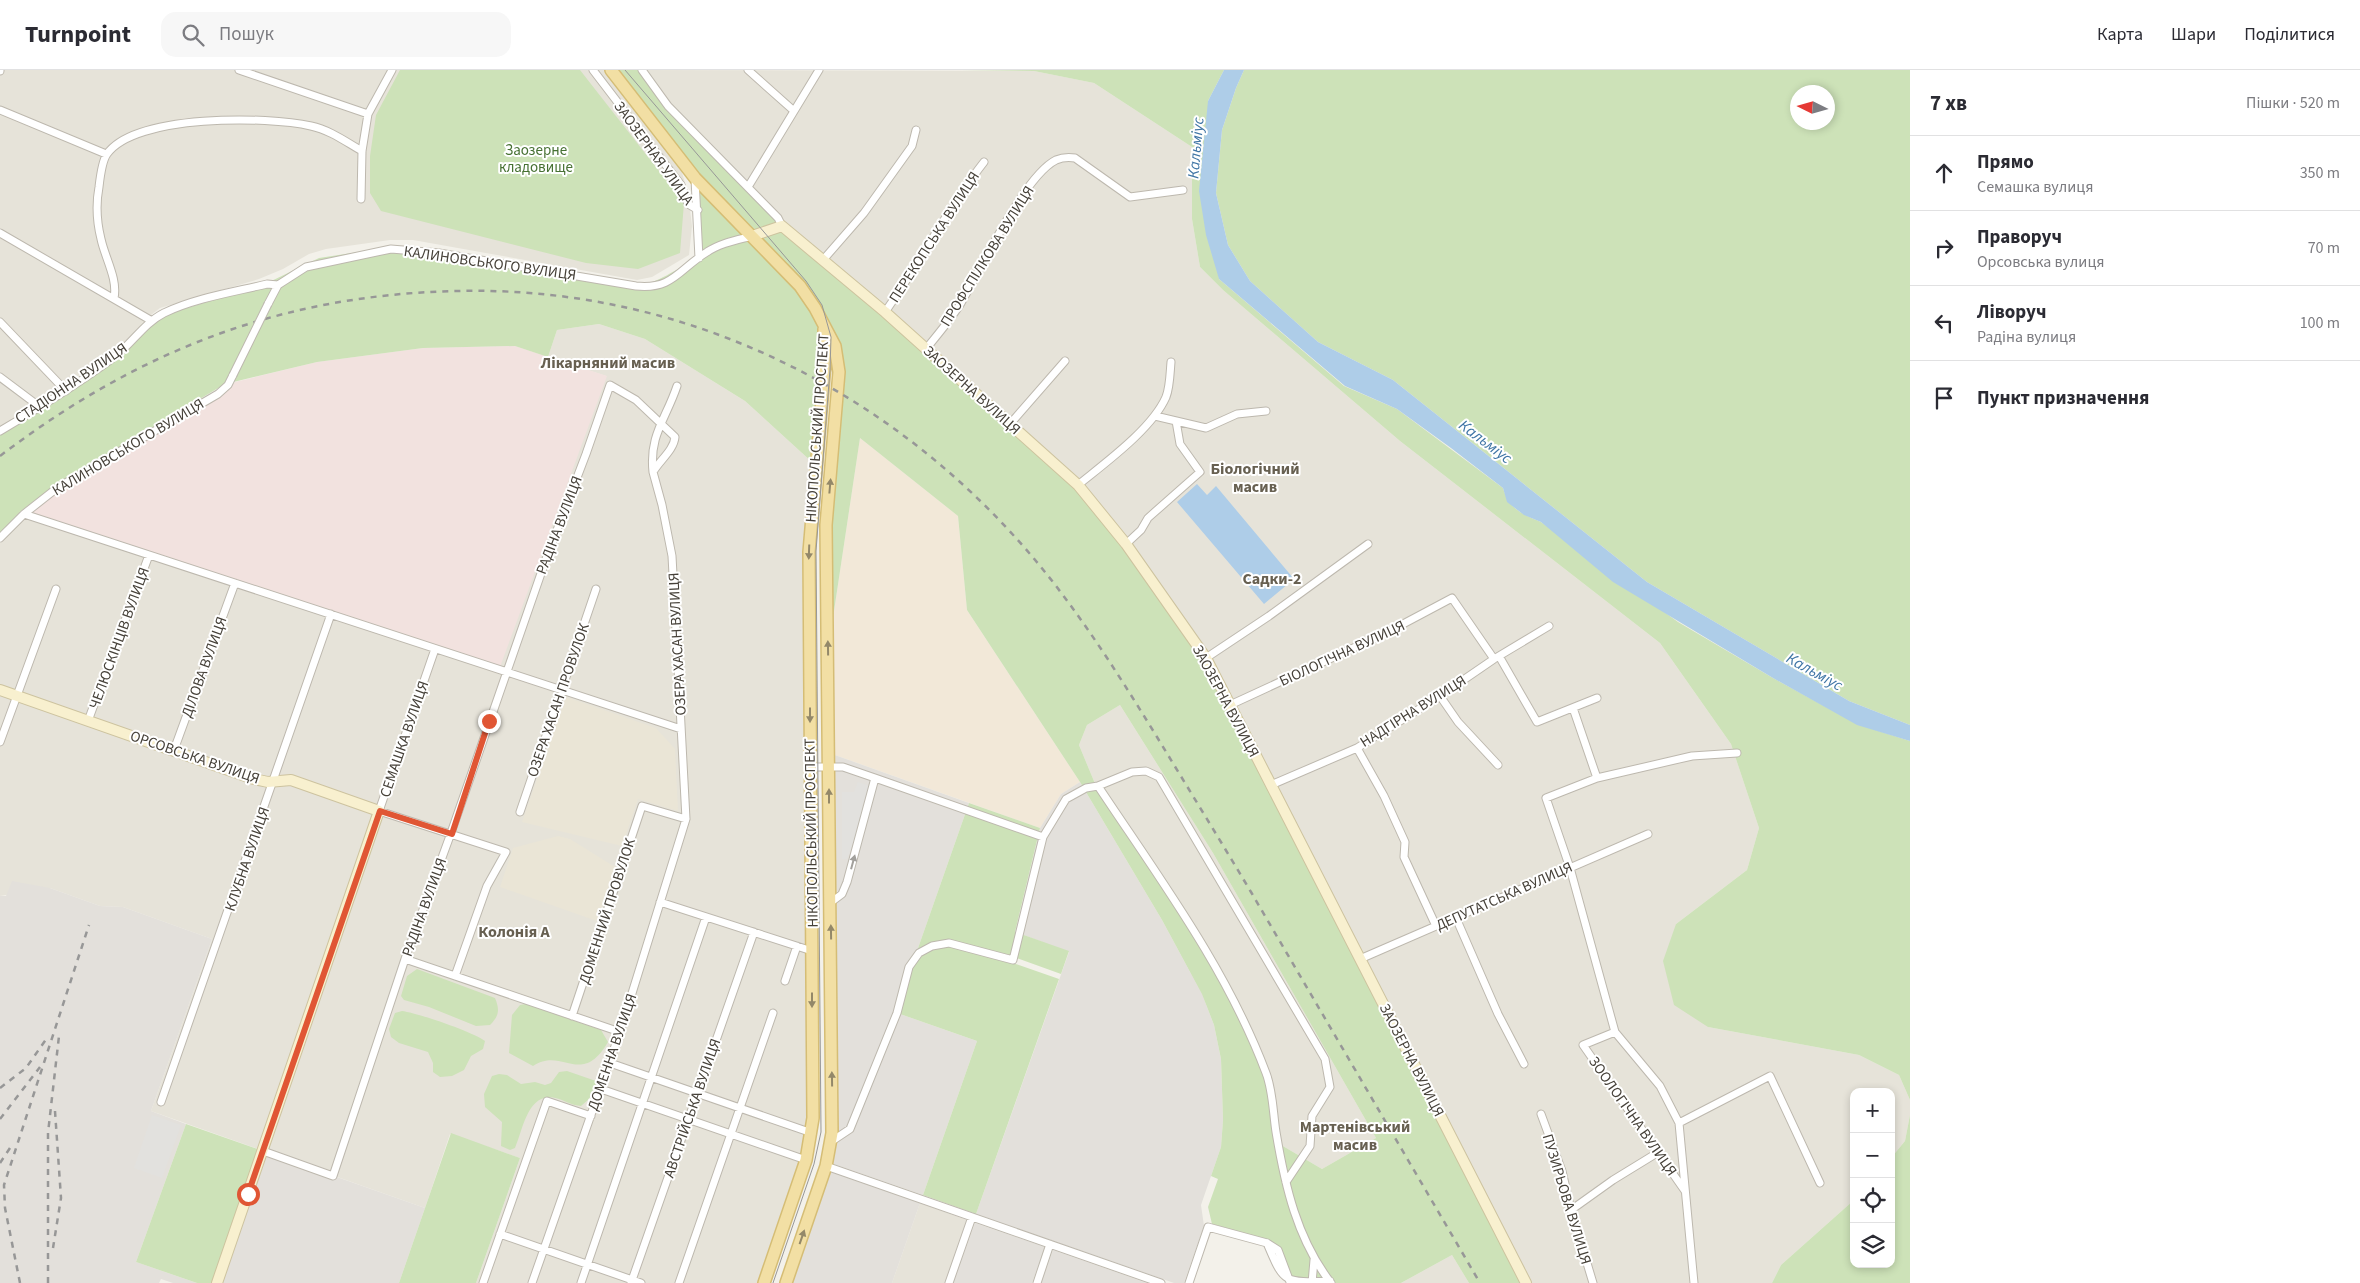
<!DOCTYPE html>
<html lang="uk">
<head>
<meta charset="utf-8">
<style>
  body { margin:0; font-family:"Source Sans 3",sans-serif; background:#f7f7f7; color:#2b2b33 }
  .controls { position:absolute; right:15px; bottom:15px; display:grid; overflow:hidden; border-radius:10px; box-shadow:0 2px 8px #0003 }
  .controls button { width:45px; height:45px; display:grid; place-items:center; padding:0; border:0; border-bottom:1px solid #e1e1e2; background:#fff; color:#2b2b33; font:25px sans-serif }
  .compass { position:absolute; left:1790px; top:15px; width:45px; height:45px; border-radius:50%; background:#fff; box-shadow:0 2px 8px #0003; rotate:275deg }
  .stop { position:absolute; width:15px; height:15px; margin:-11px; border:4px solid #e05634; border-radius:50%; background:#fff }
  .stop.end { background:#e05634; border-color:#fff; box-shadow:0 1px 5px #0008 }
  .list { margin:0; padding:0; list-style:none }
  h2 { display:flex; justify-content:space-between; align-items:center; height:65px; margin:0; padding:0 20px; font-size:21px }
  h2 small { font-size:16px; font-weight:400; color:#7c7c81 }
  .list li { display:grid; grid-template-columns:32px 1fr auto; gap:15px; align-items:center; box-sizing:border-box; height:75px; padding:0 20px; border-top:1px solid #e1e1e2 }
  .list b { display:block; font-size:19px; white-space:nowrap }
  .list p { margin:0; font-size:16px; white-space:nowrap; color:#7c7c81 }
  .list em { font-size:16px; font-style:normal; color:#7c7c81 }
  .icon { flex:none; width:28px; height:28px; fill:none; stroke:currentColor; stroke-width:2; stroke-linecap:round; stroke-linejoin:round }
  .map { position:relative; flex:none; width:1910px; height:1213px; overflow:hidden }
  header { display:flex; align-items:center; gap:30px; box-sizing:border-box; height:70px; padding:0 25px; background:#fff; border-bottom:1px solid #e1e1e2 }
  header strong { font-size:24px }
  nav { display:flex; gap:28px; margin-inline-start:auto; font-size:18px }
  .search { width:350px; height:45px; background:#f7f7f7; display:flex; align-items:center; gap:12px; box-sizing:border-box; padding:0 18px; border-radius:15px; color:#7c7c81; font-size:19px }
  main { display:flex }
  aside { flex:1; background:#fff }
  .map>svg:first-child { display:block }
  .residential { fill:#e6e3d9 }
  .commercial { fill:#f2e8d8 }
  .industrial { fill:#e3e0db }
  .education { fill:#eae5d6 }
  .medical { fill:#f2e2df }
  .green { fill:#cde2b8; fill-rule:evenodd }
  .parking { fill:#e2e1de }
  .water { fill:#aecde8 }
  .lines { fill:none; stroke-linecap:round; stroke-linejoin:round }
  .street-casing { stroke:#bdb8ae; stroke-width:9 }
  .secondary-casing { stroke:#cdc39f; stroke-width:12 }
  .primary-casing { stroke:#d5bd75; stroke-width:14 }
  .street { stroke:#fff; stroke-width:7 }
  .secondary { stroke:#f8f0cf; stroke-width:10 }
  .primary { stroke:#f2dfa4; stroke-width:11 }
  .tram { stroke:#979797; stroke-width:1 }
  .rail { stroke:#979797; stroke-width:2.5; stroke-dasharray:6 6; stroke-linecap:butt }
  .street-bridge-casing { stroke:#bdb8ae; stroke-width:9; stroke-linecap:butt }
  .street-bridge { stroke:#fff; stroke-width:7 }
  .oneway { fill:#938869 }
  .oneway2 { fill:#a2a09c }
  .route { stroke:#e05634; stroke-width:6 }
  .labels { text-anchor:middle; stroke-width:4; stroke-linejoin:round; paint-order:stroke }
  .park-label { font-size:15px; fill:#477133; stroke:#fff }
  .street-label { font-size:15px; fill:#464139; stroke:#fff }
  .water-label { font-size:16px; font-style:italic; fill:#3f75a5; stroke:#fff }
  .neighbourhood-label { font-size:16px; font-weight:bold; fill:#676051; stroke:#fff }
</style>
</head>
<body>
<header>
<strong>Turnpoint</strong>
<div class="search"><svg class="icon" aria-label="search" viewBox="0 0 24 24"><circle cx="10" cy="10" r="6"/><path d="M15 15l6 6"/></svg>Пошук</div>
<nav><a>Карта</a><a>Шари</a><a>Поділитися</a></nav>
</header>
<main>
<div class="map">
<svg width="1910" height="1213" viewBox="0 0 1910 1213">
  <rect width="100%" height="100%" fill="#f3f1ea"/>
  <path class="residential" d="M0,0H604L645,54L680,96L688,123L692,156L689,185L652,207L637,210L413,170H390L326,179L309,184L283,199L259,209L160,238L147,248L126,272L100,292L0,357Z
    M642,0L1034,1L1094,13L1192,77V149L1200,197L1223,220L1400,371L1660,573L1731,674L1759,758L1747,800L1676,854L1708,957L1859,985L1899,1005L1910,1030V1045L1905,1071L1891,1088V1022H1854V1130L1781,1195L1772,1213H1526L1206,588L701,73Z
    M599,254L645,269L745,331L813,393L810,1062L760,1213H476L520,1088L450,1064L425,1138L151,1041L212,869L123,837L100,836L50,818L0,826V473L26,446L606,306L548,287L557,260Z
    M1120,635L1213,783L1376,1068L1322,1099L1276,1072L1096,716L1079,675L1087,655Z
    M920,1133L975,1153L953,1213H892Z
    M1452,1185L1469,1213H1401Z"/>
  <path class="commercial" d="M860,368L958,446L967,540L1080,712L1061,724L1040,758L832,684L831,561Z"/>
  <path class="industrial" d="M832,684L969,733L917,881L906,896L894,942L847,1057L837,1064Z
    M1080,712L1162,850L1202,924L1214,955L1221,989L1223,1050L1221,1077L1201,1135L1204,1156L1184,1213H1174L976,1144L1069,882L1015,862L1040,758L1061,724Z
    M12,811L50,818L100,836L123,837L212,869L151,1041L186,1054L136,1192L197,1213H173L161,1209L159,1213H0V826H6Z
    M900,944L977,971L923,1125L831,1093L835,1074L852,1062Z
    M263,1081L425,1138L399,1213H217Z
    M828,1101L920,1133L892,1213H790Z
    M975,1153L1045,1177L1032,1213H953Z
    M1053,1180L1147,1213H1041Z"/>
  <path class="education" d="M566,627L656,658L675,679L678,741L638,729L622,776L522,752Z
    M558,766L570,769L615,797L597,851L500,817L513,778Z"/>
  <path class="medical" d="M515,276L607,306L500,597L30,443L58,421L220,327L235,312L317,292L423,278Z"/>
  <path class="green" d="M400,0H580L684,133L680,183L638,199L586,193L381,141L370,123V86L376,45Z
    M612,0H642L668,36L778,148L1078,415L1206,588L1526,1213H1469L1452,1185L1401,1213H1315L1292,1210L1269,1170L1212,1154L1208,1137L1218,1109L1211,1106L1221,1077L1223,1050L1221,989L1214,955L1202,924L1162,850L1080,712L967,540L958,446L860,368L831,561L830,454L842,303L822,250L709,120ZM1120,635L1213,783L1376,1068L1322,1099L1276,1072L1265,1005L1238,945L1209,892L1163,817L1096,716L1079,675L1087,655Z
    M961,0H1224L1208,31L1219,209L1344,316L1397,339L1503,418C1509,439 1522,444 1541,452L1678,552L1773,608L1857,654L1910,671V1030L1899,1005L1859,985L1708,957L1674,935L1663,891L1676,854L1747,800L1759,758L1731,674L1660,573L1400,371L1223,220L1200,197L1192,149V77L1094,13L1034,1Z
    M1244,0H1910V655L1849,631L1647,512L1393,310L1318,272L1250,211L1228,175L1216,123L1222,60L1236,18ZM1798,22H1828V52H1798Z
    M691,108L744,165L720,171L696,183L699,156Z
    M749,170L794,218L811,240L821,260L822,279L813,393L745,331L645,269L599,254L557,260L548,287L515,276L423,278L317,292L225,314L55,415L21,441L0,463V365L105,298L130,278L151,253L163,245L261,216L319,188L391,177L420,178L636,217C662,211 672,201 695,190C713,181 731,175 749,170Z
    M969,733L1040,758L1015,862L1069,881L1061,904L1014,887L950,871L917,881Z
    M949,876L1013,893L1059,909L976,1144L923,1125L977,971L900,944C909,909 907,881 949,876Z
    M417,899L495,928C500,940 499,946 490,955L476,956L429,937L404,930L401,926L407,906Z
    M526,934L601,960L608,972C581,1018 563,976 533,996L509,983L512,945L520,935Z
    M402,941C418,943 473,962 485,971L483,979L471,986L464,1000L452,1006L440,1007L433,1002V993L428,982L399,973L391,967L389,959L395,943Z
    M567,1001L596,1011C595,1022 590,1029 581,1036C572,1035 567,1032 559,1029C528,1018 523,1060 515,1078L510,1080L501,1076L502,1052L485,1037L484,1024L492,1006L499,1004L507,1005L521,1014L535,1012L545,1015L551,1013L559,1002Z
    M1910,1045V1213H1772L1781,1195L1854,1130V1194H1891V1088L1905,1071Z
    M186,1054L263,1081L217,1213H197L136,1192Z
    M451,1063L520,1088L476,1213H399Z"/>
  <path class="parking" d="M858,712L873,717L847,789H842V722H854Z
    M152,1045L181,1055L162,1108L134,1098Z"/>
  <path class="water" d="M1224,0H1244L1236,18L1222,60L1216,123L1228,175L1250,211L1318,272L1393,310L1647,512L1849,631L1910,655V671L1857,655L1773,608L1613,512L1541,452L1524,445L1507,432L1503,418L1451,378L1397,339L1345,316L1219,209L1206,165L1199,121L1208,31Z
    M1197,414L1207,425L1216,416L1294,509L1264,534L1177,432Z"/>
  <g class="lines">
    <defs>
      <path id="street" d="M239,0L368,44
        M593,0L681,115L688,134L698,140
        M642,0L668,36L778,148L782,156
        M748,0L794,41
        M0,1V0
        M0,40L106,84
        M695,109L699,188
        M748,117L819,0
        M361,129L362,81L368,44L392,0
        M0,163L152,251
        M823,190L864,143L912,76L916,60
        M114,228C118,209 105,188 101,169C97,153 96,133 99,117C100,108 102,91 107,84C135,44 268,46 311,56C330,60 346,72 362,81
        M268,234L278,215L306,197L391,179L439,183L636,216C673,220 679,199 707,182C720,173 737,170 752,166
        M885,242C920,193 947,139 984,92
        M0,252L66,321
        M926,279C938,264 951,249 961,233C981,199 1024,106 1056,90C1063,87 1068,87 1075,88L1130,127L1183,120
        M0,307L40,337
        M1155,346L1206,358L1237,344L1266,341
        M1010,354L1065,291
        M0,361C39,338 77,315 113,288C131,275 144,253 164,243C195,228 234,222 267,214L278,215
        M653,402C649,365 666,349 677,316
        M1078,415C1105,393 1152,359 1166,327C1170,317 1170,303 1171,292
        M24,444L681,659
        M0,468L24,444L57,418L218,324L228,315L233,305
        M1126,474L1141,460L1148,448L1200,402L1180,374L1176,351
        M435,579L379,741L506,782L487,816L455,906
        M1499,586L1537,652L1597,628
        M1206,588L1269,546L1368,474
        M1440,626L1458,652L1498,695
        M1230,635L1388,562L1452,528L1494,589
        M1573,638L1597,708
        M88,651L149,485
        M0,672L56,519
        M1357,678L1384,726L1405,772L1404,787L1436,856
        M174,680L235,513
        M811,697H843L875,708L847,812L842,824L830,833
        M875,708L1043,767
        M1271,715L1357,678L1440,626L1494,589L1549,556
        M1098,716C1159,808 1227,899 1266,1003C1273,1021 1273,1043 1276,1062C1285,1116 1297,1169 1331,1213
        M520,742L596,519
        M660,832L812,881
        M1456,848L1498,944L1524,994
        M405,889L620,962
        M1360,889L1648,764
        M785,911L797,876
        M572,946L642,736L686,749
        M1615,962L1583,975L1685,1121
        M610,993L812,1063
        M601,1019L806,1090
        M161,1032L331,544
        M1541,1044L1562,1101L1571,1140L1593,1213
        M1679,1053L1770,1006L1820,1113
        M832,1071L850,1059L897,943L909,897L919,883L932,876L949,873L1013,890L1043,767L1066,729L1086,718L1098,716L1132,702L1146,701L1159,707L1325,989L1330,1017L1312,1046L1310,1076L1286,1112
        M263,1081L333,1106L405,889L451,763L546,489L586,384L610,315L636,330L675,367C674,380 659,391 653,402L662,435L672,486L686,749L620,962L532,1213
        M826,1096L1161,1213
        M1571,1140L1613,1110L1657,1083
        M500,1164L641,1213
        M1267,1173C1284,1213 1283,1213 1330,1211
        M483,1213L547,1031L591,1046
        M581,1213L706,847
        M631,1213L754,862
        M679,1213L773,943
        M949,1213L972,1147
        M1037,1213L1050,1174
        M1189,1213L1208,1157L1267,1173L1278,1180L1290,1212
        M1312,1213L1314,1190
        M1694,1213L1679,1053L1660,1016L1615,962L1570,798L1546,728L1597,708L1692,686L1737,683"/>
      <path id="secondary" d="M752,166L782,156L885,242L1078,415L1126,474L1206,588L1526,1213
        M0,620L254,709L268,712L291,710L379,741L217,1213"/>
      <path id="primary" d="M611,0L695,108L800,216L815,238L835,276L839,302L826,455L832,1063L826,1096L786,1213
        M764,1213L806,1090L813,1048L809,482L825,294L824,259"/>
    </defs>
    <use href="#street" class="street-casing"/>
    <use href="#secondary" class="secondary-casing"/>
    <use href="#primary" class="primary-casing"/>
    <use href="#street" class="street"/>
    <use href="#secondary" class="secondary"/>
    <use href="#primary" class="primary"/>
    <path class="tram" d="M625,0L806,211L822,235L831,267L830,299L816,481L821,1062L814,1094L773,1213"/>
    <path class="rail" d="M0,386C138,281 281,225 456,221C693,215 912,329 1056,516C1093,564 1125,615 1157,667C1188,718 1220,770 1251,822C1327,952 1404,1083 1480,1213
      M0,1018L26,998L47,968
      M0,1049L40,997
      M0,1093L12,1075
      M53,1178L61,1128L55,1041
      M20,1213L5,1138L4,1115L89,855
      M48,1213V1063L59,966"/>
    <defs>
      <path id="street-bridge" d="M233,305L268,234"/>
    </defs>
    <use href="#street-bridge" class="street-bridge-casing"/>
    <use href="#street-bridge" class="street-bridge"/>
  </g>
  <defs><path id="oneway-solid" d="M-6-.8H1V-3.2L6.5 0L1 3.2V.8H-6Z" transform="scale(1.25)"/></defs>
  <g class="oneway">
    <use href="#oneway-solid" transform="translate(830 416) rotate(-85)"/>
    <use href="#oneway-solid" transform="translate(809 482) rotate(92)"/>
    <use href="#oneway-solid" transform="translate(828 578) rotate(-91)"/>
    <use href="#oneway-solid" transform="translate(810 645) rotate(90)"/>
    <use href="#oneway-solid" transform="translate(829 726) rotate(-90)"/>
    <use href="#oneway-solid" transform="translate(831 862) rotate(-91)"/>
    <use href="#oneway-solid" transform="translate(812 930) rotate(90)"/>
    <use href="#oneway-solid" transform="translate(832 1009) rotate(-91)"/>
    <use href="#oneway-solid" transform="translate(802 1167) rotate(-71)"/>
  </g>
  <use class="oneway2" href="#oneway-solid" transform="translate(853 792) rotate(-75)"/>
  <g class="lines">
    <path class="route" d="M248,1124L380,741L452,764L489,651"/>
  </g>
  <g class="labels">
    <g class="park-label">
      <text x="536" y="85">Заозерне<tspan x="536" dy="17">кладовище</tspan></text>
    </g>
    <g class="street-label">
      <text transform="translate(654 83) rotate(54)" y="5">ЗАОЗЕРНАЯ УЛИЦА</text>
      <text transform="translate(934 167) rotate(-57)" y="5">ПЕРЕКОПСЬКА ВУЛИЦЯ</text>
      <text transform="translate(987 186) rotate(-58)" y="5">ПРОФСПІЛКОВА ВУЛИЦЯ</text>
      <text transform="translate(490 193) rotate(8)" y="5">КАЛИНОВСЬКОГО ВУЛИЦЯ</text>
      <text transform="translate(71 313) rotate(-34)" y="5">СТАДІОННА ВУЛИЦЯ</text>
      <text transform="translate(972 320) rotate(42)" y="5">ЗАОЗЕРНА ВУЛИЦЯ</text>
      <text transform="translate(817 358) rotate(-86)" y="5">НІКОПОЛЬСЬКИЙ ПРОСПЕКТ</text>
      <text transform="translate(128 377) rotate(-31)" y="5">КАЛИНОВСЬКОГО ВУЛИЦЯ</text>
      <text transform="translate(559 455) rotate(-69)" y="5">РАДІНА ВУЛИЦЯ</text>
      <text transform="translate(119 568) rotate(-70)" y="5">ЧЕЛЮСКІНЦІВ ВУЛИЦЯ</text>
      <text transform="translate(677 574) rotate(-93)" y="5">ОЗЕРА ХАСАН ВУЛИЦЯ</text>
      <text transform="translate(1342 583) rotate(-25)" y="5">БІОЛОГІЧНА ВУЛИЦЯ</text>
      <text transform="translate(204 597) rotate(-70)" y="5">ДІЛОВА ВУЛИЦЯ</text>
      <text transform="translate(558 630) rotate(-71)" y="5">ОЗЕРА ХАСАН ПРОВУЛОК</text>
      <text transform="translate(1226 631) rotate(62)" y="5">ЗАОЗЕРНА ВУЛИЦЯ</text>
      <text transform="translate(1413 641) rotate(-32)" y="5">НАДГІРНА ВУЛИЦЯ</text>
      <text transform="translate(404 669) rotate(-71)" y="5">СЕМАШКА ВУЛИЦЯ</text>
      <text transform="translate(195 687) rotate(19)" y="5">ОРСОВСЬКА ВУЛИЦЯ</text>
      <text transform="translate(811 763) rotate(-91)" y="5">НІКОПОЛЬСЬКИЙ ПРОСПЕКТ</text>
      <text transform="translate(247 789) rotate(-71)" y="5">КЛУБНА ВУЛИЦЯ</text>
      <text transform="translate(1504 826) rotate(-24)" y="5">ДЕПУТАТСЬКА ВУЛИЦЯ</text>
      <text transform="translate(424 837) rotate(-70)" y="5">РАДІНА ВУЛИЦЯ</text>
      <text transform="translate(607 841) rotate(-72)" y="5">ДОМЕННИЙ ПРОВУЛОК</text>
      <text transform="translate(612 982) rotate(-71)" y="5">ДОМЕННА ВУЛИЦЯ</text>
      <text transform="translate(1412 990) rotate(63)" y="5">ЗАОЗЕРНА ВУЛИЦЯ</text>
      <text transform="translate(692 1038) rotate(-71)" y="5">АВСТРІЙСЬКА ВУЛИЦЯ</text>
      <text transform="translate(1633 1046) rotate(55)" y="5">ЗООЛОГІЧНА ВУЛИЦЯ</text>
      <text transform="translate(1567 1129) rotate(73)" y="5">ПУЗИРЬОВА ВУЛИЦЯ</text>
    </g>
    <g class="water-label">
      <text transform="translate(1195 78) rotate(-85)" y="6">Кальміус</text>
      <text transform="translate(1486 371) rotate(37)" y="6">Кальміус</text>
      <text transform="translate(1815 601) rotate(29)" y="6">Кальміус</text>
    </g>
    <g class="neighbourhood-label">
      <text x="608" y="298">Лікарняний масив</text>
      <text x="1255" y="404">Біологічний<tspan x="1255" dy="18">масив</tspan></text>
      <text x="1272" y="514">Садки-2</text>
      <text x="514" y="867">Колонія А</text>
      <text x="1355" y="1062">Мартенівський<tspan x="1355" dy="18">масив</tspan></text>
    </g>
  </g>
</svg>
<div class="controls">
<button>+</button>
<button>−</button>
<button><svg class="icon" aria-label="locate" viewBox="0 0 24 24"><circle cx="12" cy="12" r="6"/><path d="M12 2v4M12 18v4M2 12h4M18 12h4"/></svg></button>
<button><svg class="icon" aria-label="layers" viewBox="0 0 24 24"><path d="M12 4l9 5-9 5-9-5zM3 14l9 5 9-5"/></svg></button>
</div>
<svg class="compass" viewBox="-18 -18 36 36"><path d="M0-13l5 13h-10z" fill="#e53935"/><path d="M0 13l5-13h-10z" fill="#7c7c81"/></svg>
<div class="stop" style="left:248px;top:1124px"></div>
<div class="stop end" style="left:489px;top:651px"></div>
</div>
<aside>
<h2>7 хв<small>Пішки · 520 m</small></h2>
<ul class="list">
<li><svg class="icon" aria-label="ahead" viewBox="0 0 24 24"><path d="M12 20V5M6 11l6-6 6 6"/></svg><div><b>Прямо</b><p>Семашка вулиця</p></div><em>350 m</em></li>
<li><svg class="icon" aria-label="right" viewBox="0 0 24 24"><path d="M7 20v-9h11M14 6l5 5-5 5"/></svg><div><b>Праворуч</b><p>Орсовська вулиця</p></div><em>70 m</em></li>
<li><svg class="icon" aria-label="left" viewBox="0 0 24 24"><path d="M17 20v-9H6M10 6l-5 5 5 5"/></svg><div><b>Ліворуч</b><p>Радіна вулиця</p></div><em>100 m</em></li>
<li><svg class="icon" aria-label="arrive" viewBox="0 0 24 24"><path d="M6 21V4h12l-3 4 3 4H6"/></svg><div><b>Пункт призначення</b></div></li>
</ul>
</aside>
</main>
</body>
</html>
